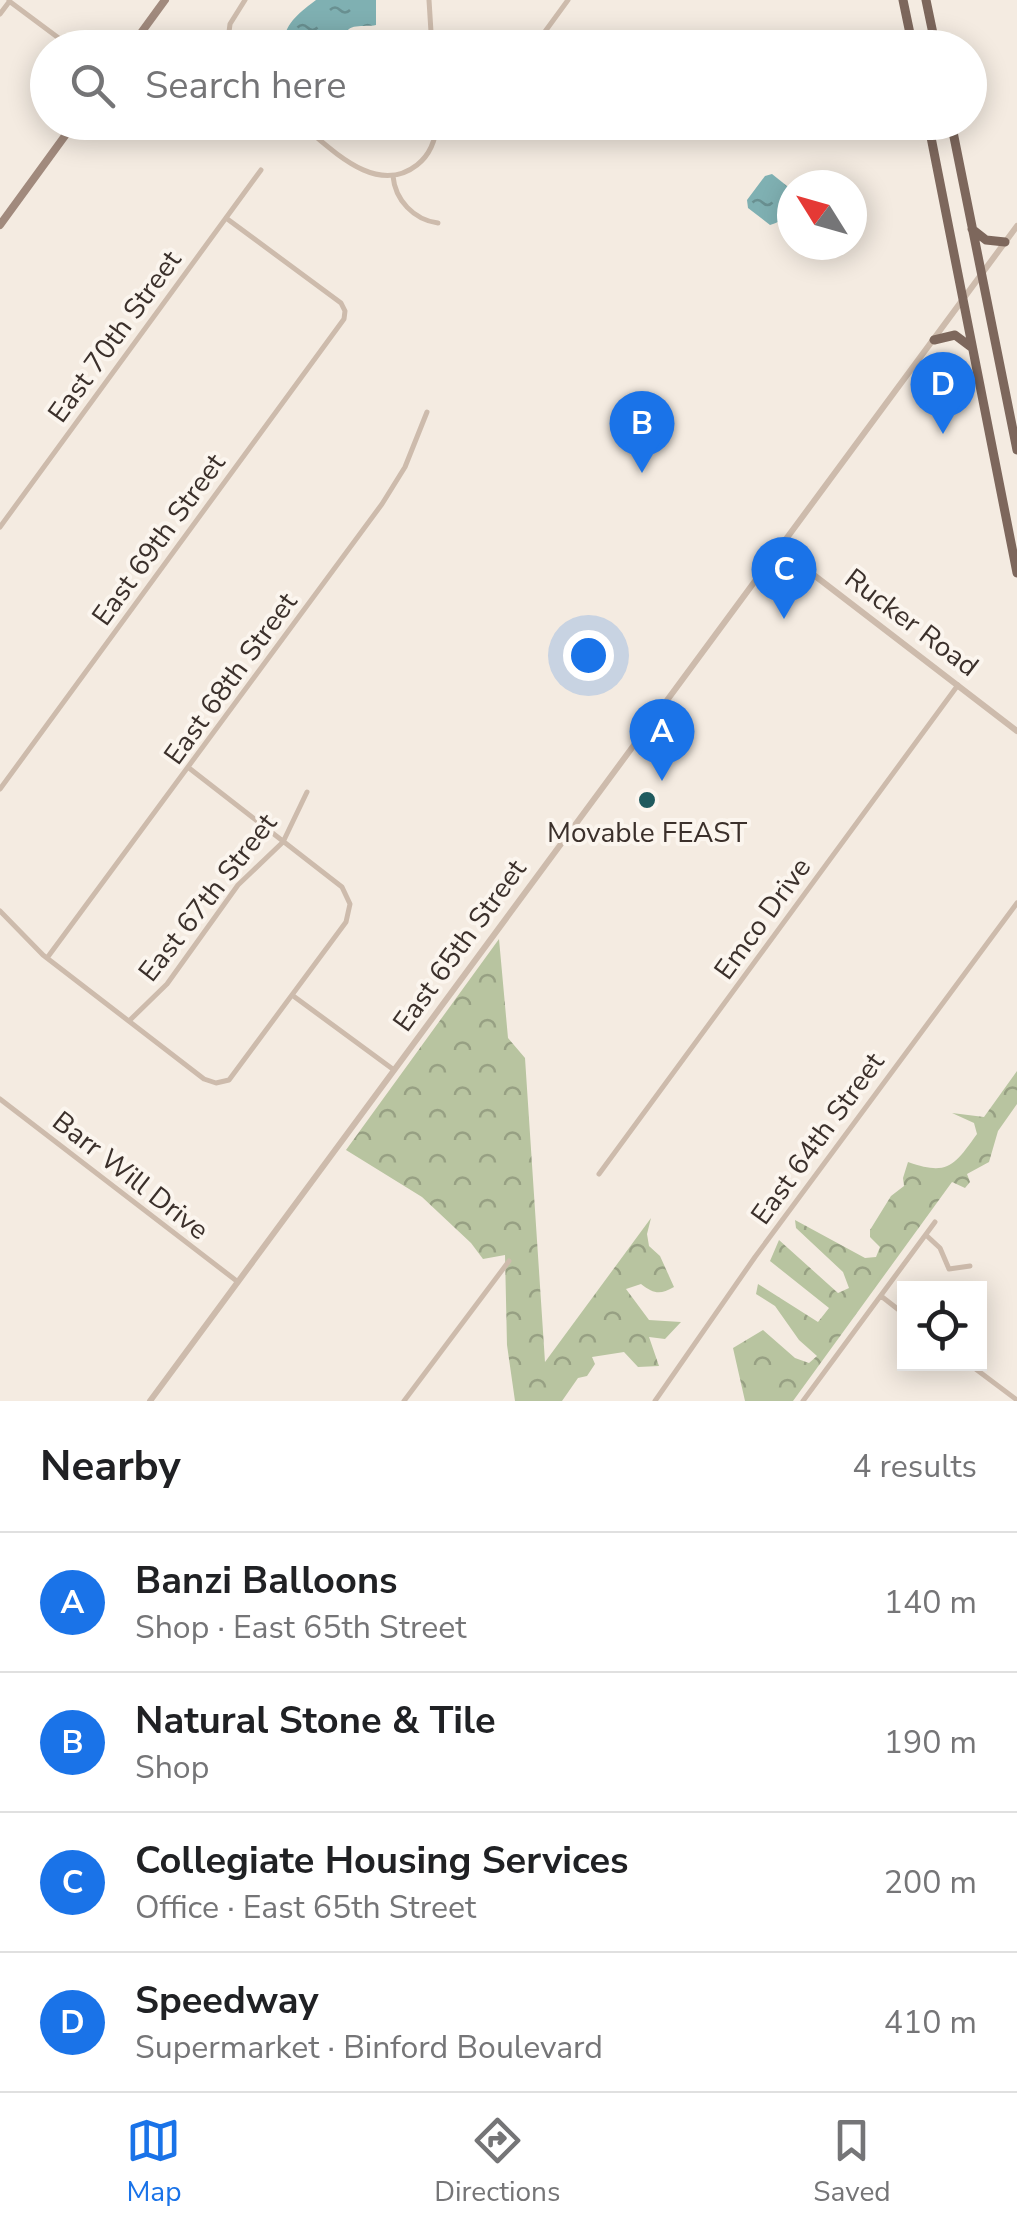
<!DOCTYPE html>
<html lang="en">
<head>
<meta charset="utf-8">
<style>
  body { margin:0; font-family:"Nunito Sans",sans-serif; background:#f6f6f6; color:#202124 }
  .controls { position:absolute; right:30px; bottom:30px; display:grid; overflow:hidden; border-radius:0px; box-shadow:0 5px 25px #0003 }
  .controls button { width:90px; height:90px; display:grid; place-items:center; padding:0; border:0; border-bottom:2px solid #e0e0e0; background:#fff; color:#202124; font:50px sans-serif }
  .compass { position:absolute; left:777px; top:170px; width:90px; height:90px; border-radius:50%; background:#fff; box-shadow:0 5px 25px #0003; rotate:307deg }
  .you { position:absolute; left:588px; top:655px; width:35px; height:35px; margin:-25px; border:8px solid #fff; border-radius:50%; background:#1a73e8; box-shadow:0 0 0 15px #1a73e833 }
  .badge { display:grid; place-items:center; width:65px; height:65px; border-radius:50%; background:#1a73e8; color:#fff; font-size:32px; font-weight:700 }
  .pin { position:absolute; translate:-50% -82px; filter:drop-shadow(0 2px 5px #0008) }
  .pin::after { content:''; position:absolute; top:52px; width:35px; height:30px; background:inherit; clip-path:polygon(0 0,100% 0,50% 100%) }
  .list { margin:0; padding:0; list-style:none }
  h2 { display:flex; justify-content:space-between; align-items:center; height:130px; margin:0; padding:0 40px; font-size:42px }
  h2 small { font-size:32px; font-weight:400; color:#757577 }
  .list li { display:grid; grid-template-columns:65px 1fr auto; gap:30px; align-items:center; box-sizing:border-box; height:140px; padding:0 40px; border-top:2px solid #e0e0e0 }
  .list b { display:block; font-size:38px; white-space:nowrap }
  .list p { margin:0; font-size:32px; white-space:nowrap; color:#757577 }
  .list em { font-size:32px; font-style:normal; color:#757577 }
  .icon { flex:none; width:55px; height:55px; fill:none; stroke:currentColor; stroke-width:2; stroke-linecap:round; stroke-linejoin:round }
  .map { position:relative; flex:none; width:1017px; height:1401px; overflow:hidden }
  .search { position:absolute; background:#fff; box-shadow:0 5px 25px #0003; left:30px; right:30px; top:30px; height:110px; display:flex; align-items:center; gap:25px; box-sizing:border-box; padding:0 35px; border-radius:55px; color:#757577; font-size:38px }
  .sheet { height:690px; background:#fff }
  nav { display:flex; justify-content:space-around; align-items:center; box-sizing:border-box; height:140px; border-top:2px solid #e0e0e0; background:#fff; font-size:28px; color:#757577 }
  nav a { display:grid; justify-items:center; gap:5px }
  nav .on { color:#1a73e8 }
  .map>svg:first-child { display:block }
  .forest { fill:url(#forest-crowns) }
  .water { fill:url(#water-ripples) }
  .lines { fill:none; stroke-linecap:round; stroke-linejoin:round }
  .minor { stroke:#cdbbac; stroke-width:5 }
  .tertiary { stroke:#cdbbac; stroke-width:6 }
  .secondary { stroke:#a18a7d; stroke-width:8 }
  .primary { stroke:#7d675c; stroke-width:9 }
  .poi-dot { fill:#1f5a5e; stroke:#fbf5ee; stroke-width:4 }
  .labels { text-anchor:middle; stroke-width:8; stroke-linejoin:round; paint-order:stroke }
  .street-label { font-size:28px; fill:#3b302b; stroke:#fbf5ee }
  .poi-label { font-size:28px; fill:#3b302b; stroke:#fbf5ee }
</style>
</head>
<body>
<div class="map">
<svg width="1017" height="1401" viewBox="0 0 1017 1401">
  <defs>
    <pattern id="forest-crowns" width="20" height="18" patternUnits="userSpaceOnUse" patternTransform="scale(2.5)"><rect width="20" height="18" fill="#b8c4a0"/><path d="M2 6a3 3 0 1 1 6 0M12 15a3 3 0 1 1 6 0" fill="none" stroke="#97a083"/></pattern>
    <pattern id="water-ripples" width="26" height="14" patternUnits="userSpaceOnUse" patternTransform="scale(2.5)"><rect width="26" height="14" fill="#7fb0b2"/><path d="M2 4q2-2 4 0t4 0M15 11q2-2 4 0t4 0" fill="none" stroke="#699091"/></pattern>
  </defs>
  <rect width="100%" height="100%" fill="#f4ebe1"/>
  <path class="forest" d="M499,939L508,1038L525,1058L545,1362L651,1218L647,1234L649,1246L660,1256L674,1287C660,1295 654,1294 641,1284L626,1289L649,1320L681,1322L665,1339L649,1337L659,1366L638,1367L624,1352L592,1357L595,1364L587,1376L578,1378L562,1401H515L507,1345L505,1255L483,1259L471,1243L422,1197L346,1150Z
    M1017,1071V1104L998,1131L989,1162L967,1174L970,1182L965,1188L952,1182L793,1401H745L733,1348L763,1330L795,1358L809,1363L817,1356L799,1340L775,1306L756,1294L758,1284L818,1322L829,1308L770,1261L779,1240L838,1293L849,1288L843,1272L796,1228L795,1220L865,1258L876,1257L880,1247L870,1237V1230L891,1196L904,1186L903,1178L908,1162C948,1176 954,1166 977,1134L974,1123L952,1113L984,1117Z"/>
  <path class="water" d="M316,0H376V25C362,28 339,20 347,47H285C280,27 301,11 316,0Z
    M772,174L792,190C792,206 787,221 770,225L748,208L747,200L765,176Z"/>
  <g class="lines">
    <path class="minor" d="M429,0L432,48
      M9,1L72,48
      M0,14L9,2
      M227,48L230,24L245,0
      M533,48L568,0
      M298,122C329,146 375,198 417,165C431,154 436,139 437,122
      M393,176C395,200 414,220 438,223
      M0,527L261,170
      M0,789L344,319L345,311L341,303L226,218
      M0,911L43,955L204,1079L216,1083L229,1080L346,922L350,904L342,887L189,768
      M47,958L382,504L405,467L427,412
      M292,995L394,1070
      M129,1021L167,984L238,885L283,842L307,792
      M0,1099L238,1282
      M599,1174L958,685
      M927,1236L940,1248L949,1269L970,1266
      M881,1296L904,1314
      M969,1364L1017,1400
      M404,1401L509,1261
      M655,1401L755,1257L1017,903
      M803,1401L935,1222"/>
    <path class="tertiary" d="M780,549L1017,731
      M150,1401L1017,226"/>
    <path class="secondary" d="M130,48L165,0
      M0,225L75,122"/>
    <path class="primary" d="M903,0L913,48
      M926,0L936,48
      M928,122L1017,573
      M951,122L1017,450
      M972,229L986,240L1005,242
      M934,340L955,335L971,347"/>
  </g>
  <circle class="poi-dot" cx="647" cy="800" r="10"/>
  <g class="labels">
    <g class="street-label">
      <text transform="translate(114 336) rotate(-54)" y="10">East 70th Street</text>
      <text transform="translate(158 539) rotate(-54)" y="10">East 69th Street</text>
      <text transform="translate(912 622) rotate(37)" y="10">Rucker Road</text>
      <text transform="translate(230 678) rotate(-54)" y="10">East 68th Street</text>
      <text transform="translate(207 897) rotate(-52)" y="10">East 67th Street</text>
      <text transform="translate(762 918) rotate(-54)" y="10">Emco Drive</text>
      <text transform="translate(459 945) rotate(-54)" y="10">East 65th Street</text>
      <text transform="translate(817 1138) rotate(-54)" y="10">East 64th Street</text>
      <text transform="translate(131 1175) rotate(38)" y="10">Barr Will Drive</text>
    </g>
    <g class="poi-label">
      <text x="647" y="842">Movable FEAST</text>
    </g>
  </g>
</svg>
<div class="controls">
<button><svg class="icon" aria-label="locate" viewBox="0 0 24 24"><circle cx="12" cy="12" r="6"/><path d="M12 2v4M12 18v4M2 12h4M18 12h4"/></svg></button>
</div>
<svg class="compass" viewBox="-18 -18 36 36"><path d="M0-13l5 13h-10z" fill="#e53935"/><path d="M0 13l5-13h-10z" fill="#757577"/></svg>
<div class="you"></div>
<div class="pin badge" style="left:662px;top:781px">A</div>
<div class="pin badge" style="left:642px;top:473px">B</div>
<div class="pin badge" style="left:784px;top:619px">C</div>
<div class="pin badge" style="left:943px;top:434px">D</div>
<div class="search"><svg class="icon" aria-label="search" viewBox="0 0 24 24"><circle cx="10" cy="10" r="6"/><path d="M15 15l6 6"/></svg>Search here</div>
</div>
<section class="sheet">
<h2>Nearby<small>4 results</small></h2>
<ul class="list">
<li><span class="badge">A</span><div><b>Banzi Balloons</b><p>Shop · East 65th Street</p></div><em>140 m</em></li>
<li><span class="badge">B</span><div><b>Natural Stone &amp; Tile</b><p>Shop</p></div><em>190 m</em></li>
<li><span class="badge">C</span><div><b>Collegiate Housing Services</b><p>Office · East 65th Street</p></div><em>200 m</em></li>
<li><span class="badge">D</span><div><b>Speedway</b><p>Supermarket · Binford Boulevard</p></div><em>410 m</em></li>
</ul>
</section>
<nav>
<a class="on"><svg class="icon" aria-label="map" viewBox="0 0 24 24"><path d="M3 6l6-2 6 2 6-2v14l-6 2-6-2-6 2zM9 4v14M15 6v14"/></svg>Map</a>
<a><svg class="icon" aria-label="directions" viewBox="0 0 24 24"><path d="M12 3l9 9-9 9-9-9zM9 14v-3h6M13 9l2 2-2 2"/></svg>Directions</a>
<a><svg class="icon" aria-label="saved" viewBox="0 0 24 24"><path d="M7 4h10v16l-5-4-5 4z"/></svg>Saved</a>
</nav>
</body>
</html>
